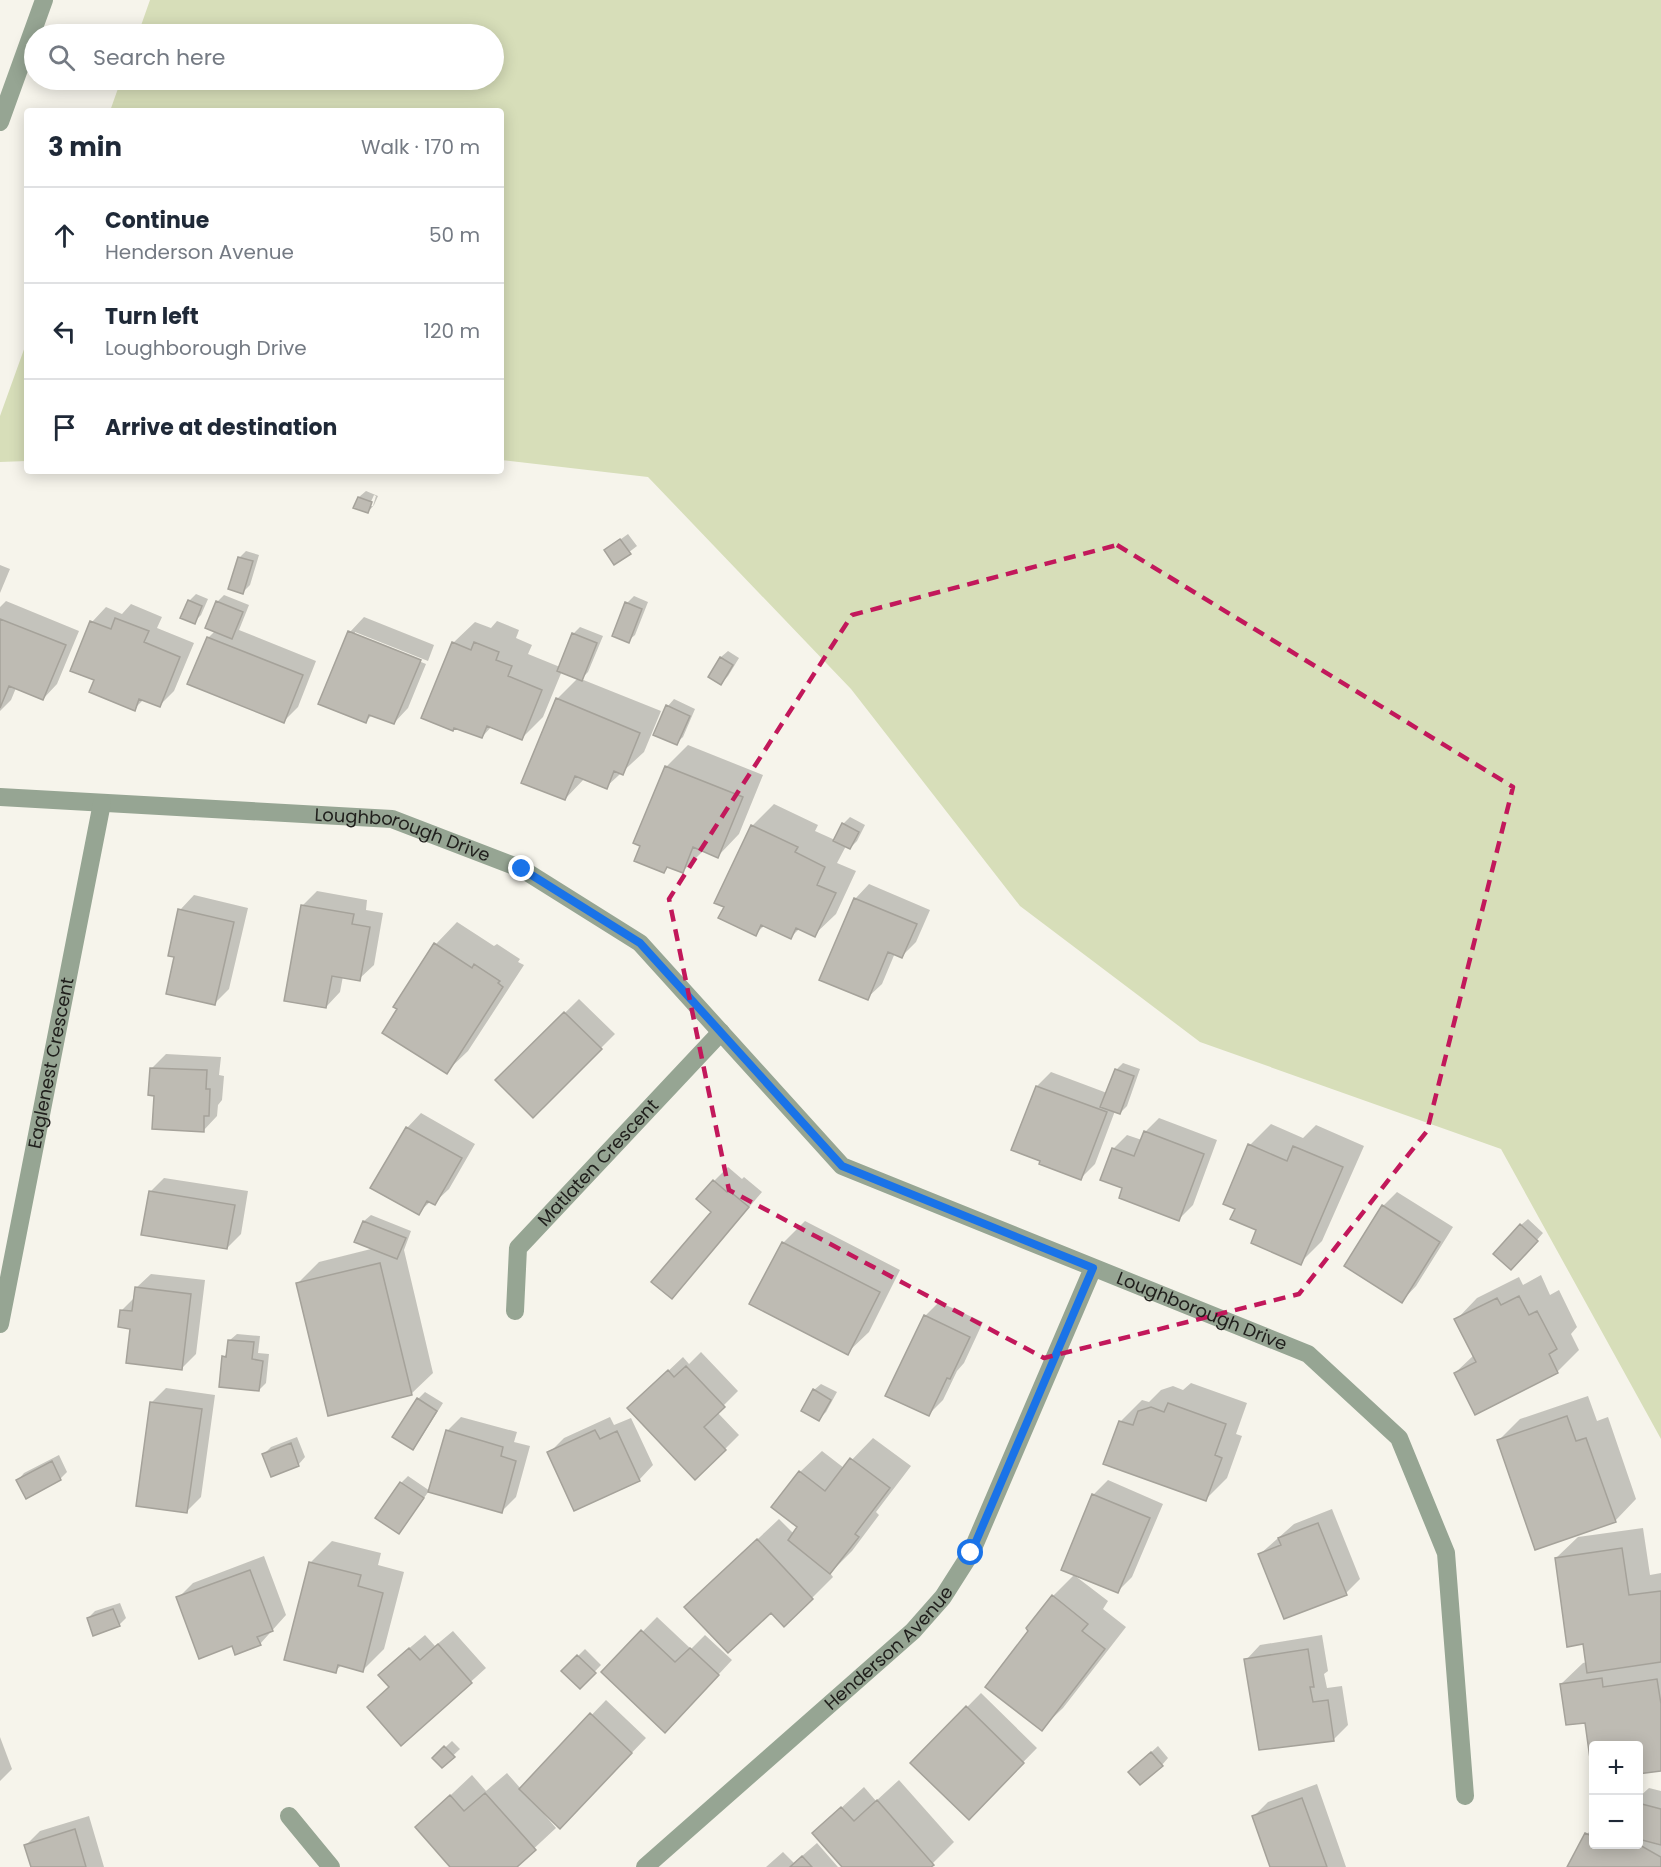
<!DOCTYPE html>
<html lang="en">
<head>
<meta charset="utf-8">
<style>
  body { margin:0; font-family:Poppins,sans-serif; background:#f6f6f7; color:#1f2937 }
  .controls { position:absolute; right:18px; bottom:18px; display:grid; overflow:hidden; border-radius:6px; box-shadow:0 3px 15px #0003 }
  .controls button { width:54px; height:54px; display:grid; place-items:center; padding:0; border:0; border-bottom:2px solid #e0e1e3; background:#fff; color:#1f2937; font:30px sans-serif }
  .stop { position:absolute; width:18px; height:18px; margin:-14px; border:4px solid #1a73e8; border-radius:50%; background:#fff }
  .stop.end { background:#1a73e8; border-color:#fff; box-shadow:0 2px 6px #0008 }
  .list { margin:0; padding:0; list-style:none }
  h2 { display:flex; justify-content:space-between; align-items:center; height:78px; margin:0; padding:0 24px; font-size:26px }
  h2 small { font-size:20px; font-weight:400; color:#747a83 }
  .list li { display:grid; grid-template-columns:39px 1fr auto; gap:18px; align-items:center; box-sizing:border-box; height:96px; padding:0 24px; border-top:2px solid #e0e1e3 }
  .list b { display:block; font-size:22px; white-space:nowrap }
  .list p { margin:0; font-size:20px; white-space:nowrap; color:#747a83 }
  .list em { font-size:20px; font-style:normal; color:#747a83 }
  .icon { flex:none; width:33px; height:33px; fill:none; stroke:currentColor; stroke-width:2; stroke-linecap:round; stroke-linejoin:round }
  .map { position:relative; flex:none; width:1661px; height:1867px; overflow:hidden }
  .search { position:absolute; background:#fff; box-shadow:0 3px 15px #0003; left:24px; top:24px; width:480px; height:66px; display:flex; align-items:center; gap:15px; box-sizing:border-box; padding:0 21px; border-radius:33px; color:#747a83; font-size:22px }
  .panel { position:absolute; background:#fff; box-shadow:0 3px 15px #0003; left:24px; top:108px; width:480px; height:366px; border-radius:6px }
  .map>svg:first-child { display:block }
  .green { fill:#d7deb9 }
  .shadow { fill:#0003; fill-rule:evenodd }
  .building { fill:#bebbb3; stroke:#a5a29a; stroke-width:1.5 }
  .lines { fill:none; stroke-linecap:round; stroke-linejoin:round }
  .street { stroke:#96a593; stroke-width:18 }
  .route { stroke:#1a73e8; stroke-width:8 }
  .marked { fill:none; stroke:#c2185b; stroke-width:4.5; stroke-dasharray:12 8; stroke-linejoin:round }
  .labels { text-anchor:middle; stroke-width:4.5; stroke-linejoin:round; paint-order:stroke }
  .street-label { font-size:18px; fill:#201f1c; stroke:#fff }
</style>
</head>
<body>
<div class="map">
<svg width="1661" height="1867" viewBox="0 0 1661 1867">
  <rect width="100%" height="100%" fill="#f6f4eb"/>
  <path class="green" d="M150,0H1661V1439L1501,1149L1200,1042L1020,906L851,689L648,477L501,460V111H110L121,80H494V34H138Z
    M27,341V461L0,462V416Z"/>
  <path class="shadow" d="M366,491L378,496L374,505L368,512L355,507L359,497ZM374,495L376,496L373,506H369Z
    M628,534L637,546L615,563L606,550Z
    M246,551L259,555L250,585L243,592L230,588L240,557Z
    M0,565L10,569L0,593Z
    M196,594L208,599L201,615L194,622L189,601Z
    M224,595L249,605L239,630L316,661L298,707L284,721L208,638L215,631L217,602Z
    M634,596L648,602L635,635L628,641L614,636L627,603Z
    M6,601L79,631L57,684L43,699L16,688L11,700L0,711V607Z
    M131,604L162,617L157,628L194,643L174,691L160,705L144,699L134,709L96,680L92,622L106,607L122,614Z
    M364,617L434,645L428,661L355,632V635L426,664L408,708L394,723L373,714L366,721L320,703L350,632Z
    M497,621L519,630L516,638L532,645L528,654L560,667L573,634L580,627L603,636L588,672L581,679L661,711L644,752L606,787L585,778L565,799L557,699L578,678L562,671L543,717L522,738L492,726L482,737L456,727L453,729V643L475,622L491,628Z
    M728,651L739,658L728,676L721,683L710,676L721,657Z
    M674,699L695,709L683,737L676,743L668,706Z
    M688,745L763,775L739,834L718,856L704,850L682,872L669,866L664,872L666,767Z
    M774,804L818,825L815,831L835,840L843,824L850,817L865,825L857,841L850,848L846,846L837,863L856,871L836,914L814,935L800,928L791,937L765,925L755,934L726,907L752,826Z
    M869,884L930,910L916,942L902,956L895,953L882,984L867,998L855,899Z
    M317,891L367,900L366,910L383,913L374,965L359,979L343,976L340,992L326,1007L286,1000L303,905Z
    M194,895L248,908L229,989L215,1003L176,956L180,910Z
    M457,922L494,946L497,944L520,959L518,962L524,965L468,1051L446,1072L399,1009L395,1006L436,944Z
    M579,999L615,1034L533,1116L497,1080Z
    M166,1054L221,1057L219,1075L224,1076L222,1100L218,1105L217,1116L203,1131L156,1094L151,1069Z
    M1123,1063L1140,1069L1127,1106L1120,1113L1115,1111L1095,1164L1081,1178L1037,1086L1051,1072L1107,1093L1116,1070Z
    M421,1113L475,1144L449,1189L434,1203L431,1201L418,1213L407,1128Z
    M1159,1118L1217,1140L1193,1205L1179,1219L1124,1187L1113,1149L1127,1135L1142,1140L1145,1132Z
    M1271,1124L1303,1138L1316,1125L1364,1146L1322,1241L1300,1263L1258,1229L1237,1208L1250,1145Z
    M728,1167L742,1179L744,1177L762,1192L672,1297L713,1211L714,1181Z
    M164,1178L248,1191L241,1234L227,1248L150,1192Z
    M1397,1192L1453,1227L1416,1286L1402,1301L1383,1206Z
    M371,1215L411,1231L404,1250L433,1373L411,1394L298,1283L319,1262L375,1248L356,1241L364,1221Z
    M1528,1219L1543,1233L1518,1262L1521,1225Z
    M805,1221L900,1270L869,1332L847,1353L751,1304L783,1243Z
    M151,1274L205,1280L196,1354L182,1368L132,1327L122,1310L135,1297L136,1288Z
    M1541,1275L1550,1295L1559,1290L1577,1327L1571,1334L1579,1350L1558,1371L1476,1413L1455,1373L1474,1355L1456,1320L1477,1298L1519,1277L1523,1285Z
    M939,1302L983,1322L964,1363L957,1371L943,1400L928,1415L925,1316Z
    M237,1334L260,1336L258,1353L269,1354L266,1383L259,1390L224,1357L228,1352L230,1340Z
    M701,1352L738,1391L717,1412L739,1435L725,1449L644,1394L683,1357L689,1364Z
    M1191,1383L1247,1403L1236,1434L1242,1436L1227,1478L1205,1500L1105,1463L1121,1421L1142,1400L1149,1402L1161,1390L1173,1386L1183,1390Z
    M821,1384L837,1392L826,1412L819,1419L814,1390Z
    M166,1388L215,1395L201,1497L187,1511L152,1402Z
    M425,1392L443,1403L419,1441L412,1448L418,1399Z
    M1588,1396L1597,1421L1608,1417L1636,1499L1615,1521L1498,1441L1520,1419Z
    M461,1417L517,1432L514,1442L530,1446L516,1497L501,1512L429,1491L399,1532L401,1483L408,1476L430,1491L447,1431Z
    M610,1417L614,1425L631,1418L653,1465L639,1480L549,1453L564,1438Z
    M297,1437L305,1457L299,1464L272,1475L264,1454L271,1447Z
    M873,1438L911,1466L876,1512L879,1515L852,1551L830,1573L833,1577L812,1598L771,1611L708,1586L779,1519L794,1534L799,1527L800,1472L822,1451L844,1468Z
    M59,1455L67,1472L60,1479L18,1480L24,1473Z
    M1108,1480L1163,1504L1132,1577L1118,1591L1093,1495Z
    M1332,1509L1360,1579L1346,1593L1260,1554L1294,1524Z
    M1643,1528L1650,1575L1661,1573V1769L1638,1746H1594V1770L1587,1721L1561,1684L1583,1663L1587,1662L1584,1642L1556,1558L1578,1537Z
    M332,1541L381,1553L378,1565L404,1572L384,1649L363,1670L342,1665L335,1671L310,1563Z
    M264,1556L286,1615L260,1644H233L178,1598L193,1583Z
    M1074,1575L1108,1601L1103,1609L1126,1627L1063,1708L1041,1729L1030,1630L1053,1596Z
    M120,1603L126,1618L119,1625L88,1618L95,1611Z
    M657,1617L691,1649L705,1635L732,1660L679,1717L603,1672Z
    M453,1631L486,1668L402,1744L390,1686L394,1661L425,1635L435,1646Z
    M1322,1635L1328,1671L1324,1674L1327,1688L1342,1686L1348,1725L1334,1739L1246,1660L1260,1645Z
    M585,1649L601,1665L580,1687L563,1671Z
    M981,1693L1037,1748L969,1818L912,1763Z
    M606,1700L646,1738L575,1812L546,1813L544,1814L556,1828L514,1867H452L417,1827L472,1775L486,1791L507,1773L521,1789Z
    M0,1737L12,1769L0,1781Z
    M452,1741L460,1749L442,1766L434,1758Z
    M1158,1746L1168,1758L1162,1765H1137Z
    M899,1780L954,1842L929,1867H843L814,1833L864,1787L876,1801Z
    M1317,1784L1346,1867H1272L1254,1816L1268,1802Z
    M1649,1788L1661,1791V1867H1568L1587,1834L1594,1827V1844H1638V1798Z
    M89,1816L104,1867H32L26,1845L40,1831Z
    M817,1843L838,1867H766L783,1852L794,1863Z"/>
  <path class="building" d="M358,497L372,502L368,513L353,508Z
    M620,539L631,554L614,565L604,550Z
    M238,557L253,561L243,594L228,589Z
    M188,600L202,606L195,624L180,618Z
    M216,601L243,612L232,639L205,628Z
    M625,602L642,609L629,643L612,636Z
    M115,618L149,631L144,642L180,657L160,707L139,699L135,711L89,692L94,680L70,671L90,621L111,629Z
    M0,619L66,645L43,700L9,686L0,708Z
    M348,631L421,660L394,724L369,715L366,723L318,704Z
    M572,633L597,643L582,681L557,671Z
    M207,637L303,675L284,723L187,684Z
    M452,642L471,650L474,642L499,652L496,660L512,666L508,676L542,690L522,740L487,726L482,738L454,728L453,731L421,718Z
    M720,657L733,665L721,685L708,677Z
    M556,698L640,733L623,775L614,771L607,789L575,776L565,800L521,783Z
    M666,705L690,716L677,745L653,735Z
    M665,766L743,797L718,858L693,847L683,873L667,867L664,873L634,861L640,846L633,843Z
    M842,823L859,832L850,849L833,841Z
    M751,825L798,847L795,852L825,867L817,885L836,893L815,937L796,928L791,939L761,925L756,936L718,918L724,907L714,903Z
    M854,898L917,924L902,958L888,952L868,1000L819,980Z
    M301,905L354,914L352,924L370,927L360,981L332,976L326,1008L284,1001Z
    M178,909L234,922L215,1005L166,994L174,957L168,956Z
    M434,943L472,968L474,964L500,981L498,983L503,987L447,1074L382,1033L397,1009L393,1007Z
    M564,1012L602,1049L533,1118L495,1080Z
    M150,1068L207,1070L206,1089H210L209,1116H204V1132L152,1129L154,1096L148,1095Z
    M1115,1069L1134,1076L1120,1114L1100,1107Z
    M1036,1086L1107,1112L1081,1180L1039,1164L1040,1161L1011,1150Z
    M406,1127L462,1158L435,1205L427,1201L419,1215L370,1188Z
    M1144,1131L1204,1154L1179,1221L1119,1198L1122,1188L1100,1180L1112,1148L1134,1156Z
    M1248,1144L1287,1161L1293,1146L1343,1167L1301,1265L1251,1243L1256,1230L1230,1219L1235,1209L1223,1204Z
    M713,1180L727,1192L728,1190L749,1207L672,1299L651,1282L711,1212L696,1199Z
    M149,1191L235,1205L227,1249L141,1235Z
    M1382,1205L1440,1242L1402,1303L1344,1266Z
    M363,1221L406,1238L397,1259L354,1242Z
    M1520,1224L1538,1241L1511,1270L1493,1254Z
    M782,1242L880,1292L848,1355L749,1304Z
    M380,1263L412,1395L328,1416L296,1283Z
    M135,1287L191,1294L182,1370L126,1363L130,1329L118,1327L120,1310L132,1311Z
    M1519,1296L1529,1315L1537,1311L1557,1349L1549,1354L1558,1373L1475,1415L1454,1373L1476,1362L1454,1319L1497,1298L1501,1305Z
    M924,1315L970,1337L950,1379L947,1378L929,1416L885,1396Z
    M228,1340L254,1342L252,1359L263,1361L259,1391L219,1387L222,1356L226,1357Z
    M686,1366L725,1407L704,1427L726,1450L695,1480L627,1408L668,1370L674,1377Z
    M813,1389L831,1400L819,1421L801,1411Z
    M417,1398L437,1411L413,1450L392,1437Z
    M150,1402L202,1409L187,1513L136,1506Z
    M1168,1403L1226,1424L1215,1455L1222,1458L1206,1501L1103,1464L1119,1421L1133,1425L1138,1411L1151,1407L1164,1412Z
    M1567,1416L1576,1441L1586,1438L1616,1522L1535,1550L1497,1440Z
    M446,1430L503,1447L501,1456L516,1461L502,1513L428,1492Z
    M595,1430L600,1439L617,1431L640,1481L574,1511L547,1452Z
    M291,1443L299,1466L271,1477L262,1454Z
    M850,1458L890,1488L855,1534L859,1537L830,1574L788,1540L797,1527L771,1507L799,1471L825,1491Z
    M52,1461L61,1480L26,1499L16,1480Z
    M400,1482L424,1498L399,1534L375,1518Z
    M1092,1494L1150,1518L1118,1593L1061,1570Z
    M1318,1523L1347,1595L1284,1619L1258,1554L1281,1545L1278,1538Z
    M757,1539L813,1599L784,1627L771,1613L728,1653L684,1607Z
    M1622,1548L1629,1595L1661,1591V1662L1587,1673L1583,1644L1567,1647L1555,1558Z
    M309,1562L361,1575L358,1586L383,1593L363,1672L338,1665L336,1673L284,1660Z
    M250,1570L273,1631L257,1637L261,1645L235,1655L232,1646L199,1659L176,1597Z
    M1052,1595L1088,1624L1082,1631L1105,1649L1042,1731L985,1687L1028,1631L1026,1628Z
    M113,1609L120,1626L93,1636L87,1618Z
    M641,1630L675,1662L690,1648L719,1675L665,1733L601,1672Z
    M438,1644L472,1683L401,1746L367,1707L389,1687L378,1675L409,1648L420,1660Z
    M1308,1649L1314,1687H1310L1313,1702L1328,1700L1334,1741L1259,1750L1244,1659Z
    M577,1655L596,1673L580,1689L561,1671Z
    M1602,1678L1603,1687L1657,1679L1661,1704V1771L1638,1774V1746H1594L1593,1780L1585,1723L1566,1725L1560,1684Z
    M966,1706L1024,1763L969,1820L910,1763Z
    M590,1713L632,1753L560,1829L519,1789Z
    M444,1746L455,1757L442,1768L432,1758Z
    M1151,1752L1163,1766L1140,1785L1128,1772Z
    M485,1793L536,1850L517,1867H450L415,1827L450,1795L464,1811Z
    M1302,1798L1327,1867H1270L1252,1816Z
    M877,1800L934,1865L931,1867H842L812,1833L841,1807L854,1821Z
    M1638,1803L1661,1809V1845L1638,1839Z
    M75,1829L86,1867H31L24,1845Z
    M1585,1833L1594,1837V1844H1638L1661,1857V1867H1567Z
    M802,1856L812,1867H790Z"/>
  <g class="lines">
    <g class="street">
      <path d="M0,122L44,0"/>
      <path id="s1" d="M0,797L392,819L522,869L640,943L842,1166L1308,1354L1399,1438L1446,1553L1465,1796"/>
      <path id="s2" d="M515,1311L518,1248L721,1032"/>
      <path id="s3" d="M0,1324L102,803"/>
      <path d="M289,1816L331,1867"/>
      <path id="s4" d="M645,1867L913,1631L943,1597L971,1553L1093,1268"/>
    </g>
  </g>
  <g class="lines">
    <path class="route" d="M522,869L640,943L842,1166L1093,1268L971,1553"/>
  </g>
  <path class="marked" d="M1117,545L1513,787L1427,1131L1299,1294L1044,1358L729,1190L669,899L852,615Z"/>
  <g class="labels">
    <g class="street-label">
      <text dy="6" stroke="none"><textPath href="#s1" startOffset="406">Loughborough Drive</textPath></text>
      <text dy="6" stroke="none"><textPath href="#s3" startOffset="266">Eaglenest Crescent</textPath></text>
      <text dy="6" stroke="none"><textPath href="#s2" startOffset="180">Matlaten Crescent</textPath></text>
      <text dy="6" stroke="none"><textPath href="#s1" startOffset="1360">Loughborough Drive</textPath></text>
      <text dy="6" stroke="none"><textPath href="#s4" startOffset="328">Henderson Avenue</textPath></text>
    </g>
  </g>
</svg>
<div class="controls">
<button>+</button>
<button>−</button>
</div>
<div class="stop" style="left:971px;top:1553px"></div>
<div class="stop end" style="left:522px;top:869px"></div>
<div class="search"><svg class="icon" aria-label="search" viewBox="0 0 24 24"><circle cx="10" cy="10" r="6"/><path d="M15 15l6 6"/></svg>Search here</div>
<section class="panel">
<h2>3 min<small>Walk · 170 m</small></h2>
<ul class="list">
<li><svg class="icon" aria-label="ahead" viewBox="0 0 24 24"><path d="M12 20V5M6 11l6-6 6 6"/></svg><div><b>Continue</b><p>Henderson Avenue</p></div><em>50 m</em></li>
<li><svg class="icon" aria-label="left" viewBox="0 0 24 24"><path d="M17 20v-9H6M10 6l-5 5 5 5"/></svg><div><b>Turn left</b><p>Loughborough Drive</p></div><em>120 m</em></li>
<li><svg class="icon" aria-label="arrive" viewBox="0 0 24 24"><path d="M6 21V4h12l-3 4 3 4H6"/></svg><div><b>Arrive at destination</b></div></li>
</ul>
</section>
</div>
</body>
</html>
